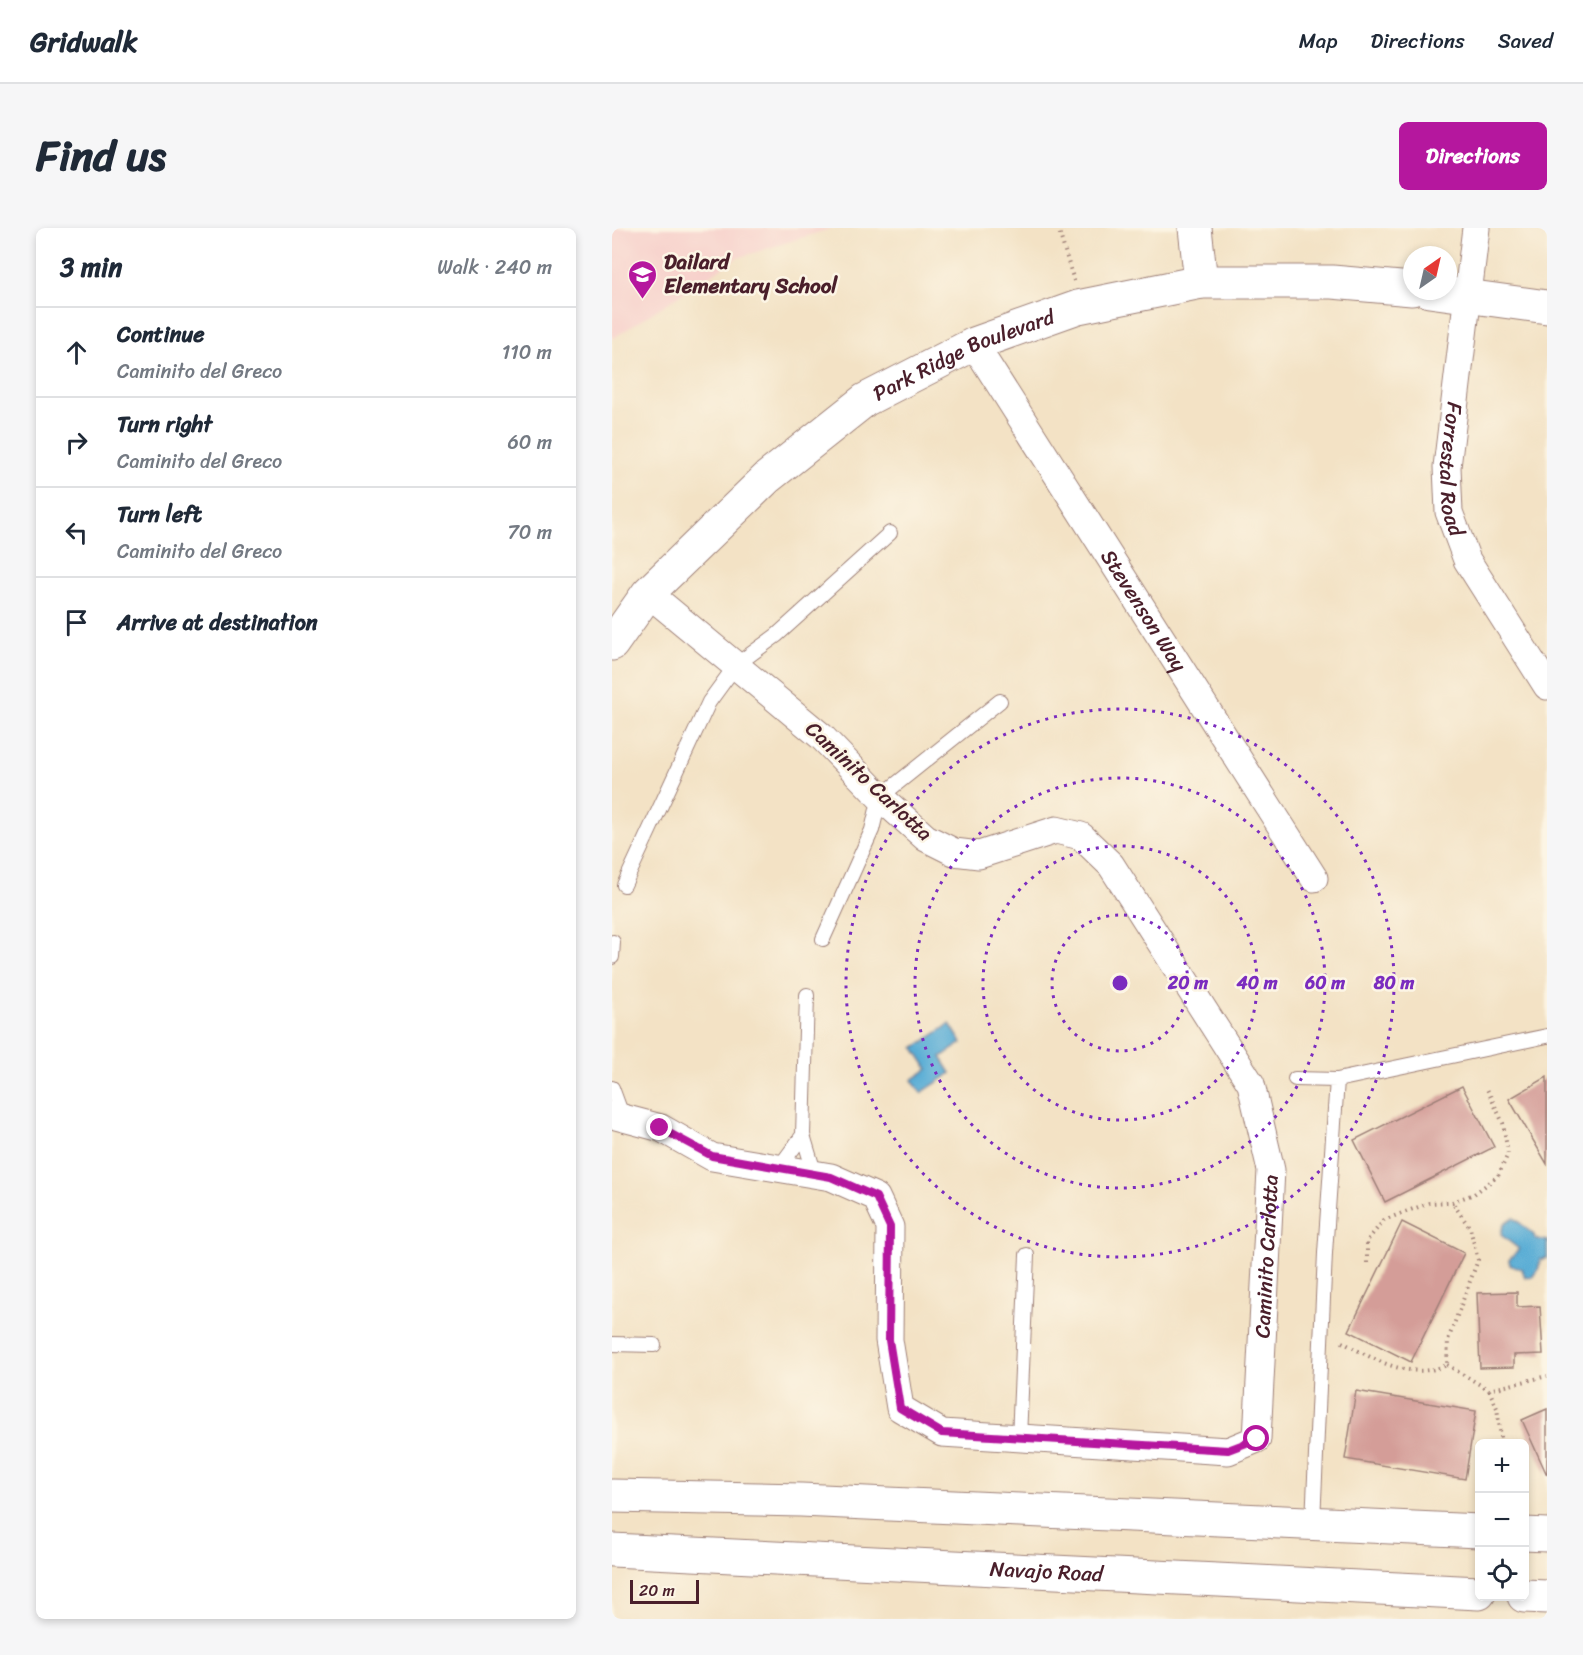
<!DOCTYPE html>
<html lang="en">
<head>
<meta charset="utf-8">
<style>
  body { margin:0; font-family:Sriracha,sans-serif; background:#f6f6f7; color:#1f2937 }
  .controls { position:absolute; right:18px; bottom:18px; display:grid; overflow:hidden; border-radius:9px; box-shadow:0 3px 9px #0003 }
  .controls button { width:54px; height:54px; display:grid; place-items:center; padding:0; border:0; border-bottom:2px solid #e0e1e3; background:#fff; color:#1f2937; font:30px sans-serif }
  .compass { position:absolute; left:791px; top:18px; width:54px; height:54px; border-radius:50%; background:#fff; box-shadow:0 3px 9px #0003; rotate:34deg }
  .scale { position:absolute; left:18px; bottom:15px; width:69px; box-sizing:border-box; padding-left:6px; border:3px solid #4a1f2b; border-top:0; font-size:16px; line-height:21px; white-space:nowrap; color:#4a1f2b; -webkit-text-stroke:4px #fcf5e5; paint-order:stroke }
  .stop { position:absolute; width:18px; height:18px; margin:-14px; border:4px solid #b5179e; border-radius:50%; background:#fff }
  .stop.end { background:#b5179e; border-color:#fff; box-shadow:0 2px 6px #0008 }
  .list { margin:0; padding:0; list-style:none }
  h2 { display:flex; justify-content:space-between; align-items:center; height:78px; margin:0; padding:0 24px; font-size:26px }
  h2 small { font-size:20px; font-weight:400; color:#747a83 }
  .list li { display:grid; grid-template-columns:39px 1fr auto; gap:18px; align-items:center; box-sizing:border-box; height:90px; padding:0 24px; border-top:2px solid #e0e1e3 }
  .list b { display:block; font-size:22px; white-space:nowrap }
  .list p { margin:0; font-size:20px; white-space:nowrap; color:#747a83 }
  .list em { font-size:20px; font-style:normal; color:#747a83 }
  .icon { flex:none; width:33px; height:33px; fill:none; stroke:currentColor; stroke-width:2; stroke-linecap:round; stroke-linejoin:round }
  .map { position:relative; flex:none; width:935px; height:1391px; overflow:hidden; border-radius:9px }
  header { display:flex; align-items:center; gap:36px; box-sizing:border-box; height:84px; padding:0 30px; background:#fff; border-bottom:2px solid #e0e1e3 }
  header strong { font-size:28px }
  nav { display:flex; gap:33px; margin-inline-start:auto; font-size:21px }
  .intro { display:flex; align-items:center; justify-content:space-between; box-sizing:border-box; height:144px; padding:0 36px }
  h1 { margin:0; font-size:42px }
  .button { padding:15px 27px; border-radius:9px; background:#b5179e; color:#fff; font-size:21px; font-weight:700 }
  main { display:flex; gap:36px; padding:0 36px }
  aside { flex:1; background:#fff; border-radius:9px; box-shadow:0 3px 9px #0003 }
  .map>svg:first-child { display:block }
  .built { fill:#f7d0cb }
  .water { fill:#5aadd5; stroke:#526680; stroke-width:1.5 }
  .building { fill:#d49d98 }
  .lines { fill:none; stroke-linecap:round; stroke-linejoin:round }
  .service-casing { stroke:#9e8078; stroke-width:16 }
  .minor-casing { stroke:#9e8078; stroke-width:29 }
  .tertiary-casing { stroke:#9e8078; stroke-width:35 }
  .secondary-casing { stroke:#9e8078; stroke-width:35 }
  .primary-casing { stroke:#9e8078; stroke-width:35 }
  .path { stroke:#9e8078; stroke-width:4; stroke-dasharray:1.5 4.5; stroke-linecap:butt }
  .service { stroke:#fff; stroke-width:14 }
  .minor { stroke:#fff; stroke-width:27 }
  .tertiary { stroke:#fff; stroke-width:33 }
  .secondary { stroke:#fff; stroke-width:33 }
  .primary { stroke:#fff; stroke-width:33 }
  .route { stroke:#b5179e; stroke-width:8 }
  .ring { fill:none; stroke:#7b2cbf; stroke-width:3; stroke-dasharray:3 6 }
  .labels { text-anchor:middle; stroke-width:5; stroke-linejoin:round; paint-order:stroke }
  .poi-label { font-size:21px; font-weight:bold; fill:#4a1f2b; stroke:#fcf5e5; text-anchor:start }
  .street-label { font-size:21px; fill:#4a1f2b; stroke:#fcf5e5 }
  .centre { fill:#7b2cbf; stroke:#fcf5e5; stroke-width:3 }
  .ring-label { font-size:18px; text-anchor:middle; font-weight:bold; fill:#7b2cbf; stroke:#fcf5e5; stroke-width:5; stroke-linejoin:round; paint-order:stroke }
</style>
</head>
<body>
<header>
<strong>Gridwalk</strong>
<nav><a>Map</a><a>Directions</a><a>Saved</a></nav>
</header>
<div class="intro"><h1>Find us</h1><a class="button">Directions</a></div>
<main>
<aside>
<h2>3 min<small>Walk · 240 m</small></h2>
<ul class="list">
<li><svg class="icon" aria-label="ahead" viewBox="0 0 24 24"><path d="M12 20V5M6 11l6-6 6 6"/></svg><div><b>Continue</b><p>Caminito del Greco</p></div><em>110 m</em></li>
<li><svg class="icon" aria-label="right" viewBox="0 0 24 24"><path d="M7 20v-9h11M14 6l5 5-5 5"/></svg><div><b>Turn right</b><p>Caminito del Greco</p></div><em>60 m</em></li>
<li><svg class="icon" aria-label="left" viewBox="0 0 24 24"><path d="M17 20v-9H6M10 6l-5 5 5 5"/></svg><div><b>Turn left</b><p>Caminito del Greco</p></div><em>70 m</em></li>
<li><svg class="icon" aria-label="arrive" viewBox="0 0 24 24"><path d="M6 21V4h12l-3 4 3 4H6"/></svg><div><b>Arrive at destination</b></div></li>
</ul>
</aside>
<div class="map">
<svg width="935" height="1391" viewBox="0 0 935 1391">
  <rect width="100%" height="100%" fill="#fcf5e5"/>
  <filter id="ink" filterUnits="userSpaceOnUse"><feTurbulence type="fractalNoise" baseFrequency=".0167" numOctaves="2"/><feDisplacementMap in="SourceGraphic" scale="12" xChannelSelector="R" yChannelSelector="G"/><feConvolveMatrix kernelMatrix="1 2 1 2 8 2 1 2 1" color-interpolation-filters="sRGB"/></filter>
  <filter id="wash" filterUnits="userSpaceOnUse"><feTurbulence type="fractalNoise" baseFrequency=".008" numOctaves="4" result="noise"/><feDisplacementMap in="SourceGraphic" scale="24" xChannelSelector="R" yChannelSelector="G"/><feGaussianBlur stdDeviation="1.35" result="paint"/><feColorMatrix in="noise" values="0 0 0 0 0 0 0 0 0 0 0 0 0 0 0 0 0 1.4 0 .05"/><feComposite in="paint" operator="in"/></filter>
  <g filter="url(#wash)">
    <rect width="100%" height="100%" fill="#f3e2c5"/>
    <path class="built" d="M0,0H221L125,30L0,111Z"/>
    <path class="water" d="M338,796L350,815L329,829L339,845L309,865L300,852L316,841L302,820Z
      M902,990L922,1007L923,1011L935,1013V1030L929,1031L926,1042L920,1049H913L910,1041L898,1037L897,1032L907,1021L889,1007C890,997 893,993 902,990Z"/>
    <g id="blocks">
      <path class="building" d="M935,849V936L897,871Z
        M850,858L882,919L773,974L742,912Z
        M790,994L852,1025L799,1134L737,1103Z
        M905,1064V1079L928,1078L931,1126L902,1127V1139L868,1140L865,1065Z
        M744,1163L864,1183L853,1251L733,1231Z
        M935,1181V1247L910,1192Z"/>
    </g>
  </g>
  <g filter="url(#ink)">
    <use href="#blocks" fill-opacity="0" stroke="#9e8078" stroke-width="1.5"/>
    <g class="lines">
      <defs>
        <path id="service" d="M12,657L97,474L124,437L165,407L278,305
          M211,711L260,602L268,569L388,473
          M0,729L1,714
          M683,851L725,852
          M0,860L11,890
          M191,907L195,767
          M166,941L191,907L203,947
          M0,1116L42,1117
          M407,1210L415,1027
          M701,1294L713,1025L725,852L935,808"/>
        <g id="minor">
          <path id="s1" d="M864,0L835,239L837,284L855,332L935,458"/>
          <path id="s2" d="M362,116L702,650"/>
          <path id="s3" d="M0,887L49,900L100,929L219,949L264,969L278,999L277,1112L288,1180L330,1205L616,1223L645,1211L659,942L639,856L499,637L469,608L444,602L367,627L342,624L314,610L268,569L210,509L36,365"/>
        </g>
        <path id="tertiary" d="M583,0L589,54"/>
        <g id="secondary">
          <path d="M817,63L935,79"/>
          <path id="s4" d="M0,416L36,365L156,249L253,172L362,116L466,79L589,54H720L800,61"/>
        </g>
        <g id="primary">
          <path d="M0,1268L189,1272L867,1303"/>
          <path d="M912,1306L935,1307"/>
          <path id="s5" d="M0,1322L867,1365"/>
          <path d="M912,1368L935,1369"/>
        </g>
      </defs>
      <use href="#service" class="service-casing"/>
      <use href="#minor" class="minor-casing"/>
      <use href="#tertiary" class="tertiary-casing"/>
      <use href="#secondary" class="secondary-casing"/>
      <use href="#primary" class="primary-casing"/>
      <path class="path" d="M446,0L462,53
        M755,1035V1013L772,992L817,975L840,974L862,966L886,948L896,926L891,895L874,859
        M730,1114C764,1132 797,1153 835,1137L836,1112L866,1032L858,1000L840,974
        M835,1137L877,1162L935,1148
        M877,1162L885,1180L890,1216"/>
      <use href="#service" class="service"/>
      <use href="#minor" class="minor"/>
      <use href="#tertiary" class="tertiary"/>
      <use href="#secondary" class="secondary"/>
      <use href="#primary" class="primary"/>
    </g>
  </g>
  <g class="lines" filter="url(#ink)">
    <path class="route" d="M48,900L100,928L219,949L264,969L278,999L277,1112L288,1180L330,1205L616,1222L645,1211"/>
  </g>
  <g class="ring">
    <circle cx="508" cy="755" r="68"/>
    <circle cx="508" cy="755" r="137"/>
    <circle cx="508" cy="755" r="205"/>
    <circle cx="508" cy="755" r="274"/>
  </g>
  <defs>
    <symbol id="school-pin" viewBox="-11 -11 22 30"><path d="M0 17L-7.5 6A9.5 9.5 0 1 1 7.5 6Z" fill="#b5179e" stroke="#fcf5e5"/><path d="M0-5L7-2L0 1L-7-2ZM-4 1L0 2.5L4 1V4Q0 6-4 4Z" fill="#fff"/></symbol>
  </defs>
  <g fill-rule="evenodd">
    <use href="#school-pin" x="14" y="30" width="33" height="45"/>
  </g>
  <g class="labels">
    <g class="poi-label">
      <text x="52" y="41">Dailard<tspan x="52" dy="24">Elementary School</tspan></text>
    </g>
    <g class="street-label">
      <text dy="7" stroke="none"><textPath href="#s4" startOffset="462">Park Ridge Boulevard</textPath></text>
      <text dy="7" stroke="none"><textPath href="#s1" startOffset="243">Forrestal Road</textPath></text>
      <text dy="7" stroke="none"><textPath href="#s2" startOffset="316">Stevenson Way</textPath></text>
      <text transform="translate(257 553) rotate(43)" y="7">Caminito Carlotta</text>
      <text dy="7" stroke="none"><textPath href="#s3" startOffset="1044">Caminito Carlotta</textPath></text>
      <text dy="7" stroke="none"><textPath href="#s5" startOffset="435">Navajo Road</textPath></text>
    </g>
  </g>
  <circle cx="508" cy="755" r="9" class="centre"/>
  <g class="ring-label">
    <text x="576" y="761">20 m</text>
    <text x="645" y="761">40 m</text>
    <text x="713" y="761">60 m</text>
    <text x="782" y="761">80 m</text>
  </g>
</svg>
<div class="controls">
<button>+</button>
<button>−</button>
<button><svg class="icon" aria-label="locate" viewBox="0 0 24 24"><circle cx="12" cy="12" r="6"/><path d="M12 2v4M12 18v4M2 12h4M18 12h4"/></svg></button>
</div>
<svg class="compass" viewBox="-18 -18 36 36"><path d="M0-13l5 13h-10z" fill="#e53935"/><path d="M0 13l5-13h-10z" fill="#747a83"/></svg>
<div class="scale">20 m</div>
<div class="stop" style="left:645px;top:1211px"></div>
<div class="stop end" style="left:48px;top:900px"></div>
</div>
</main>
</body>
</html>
